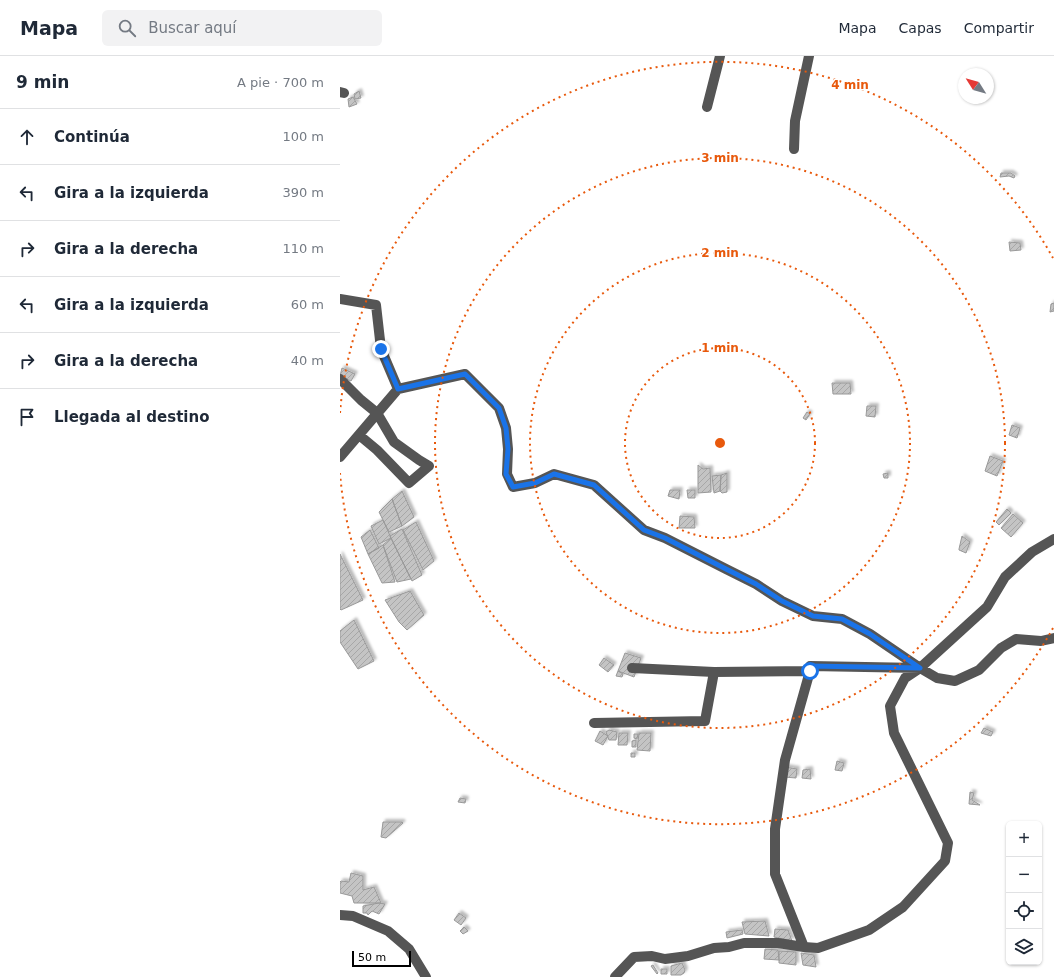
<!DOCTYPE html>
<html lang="es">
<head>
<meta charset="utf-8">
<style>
  body { margin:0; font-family:"DejaVu Sans",sans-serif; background:#f2f2f3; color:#1f2937 }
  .controls { position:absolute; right:12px; bottom:12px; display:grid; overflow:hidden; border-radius:6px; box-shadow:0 1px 3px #0004 }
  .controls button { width:36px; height:36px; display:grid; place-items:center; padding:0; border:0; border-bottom:1px solid #e0e1e3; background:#fff; color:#1f2937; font:20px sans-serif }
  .compass { position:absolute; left:618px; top:12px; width:36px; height:36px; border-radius:50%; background:#fff; box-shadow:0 1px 3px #0004; rotate:307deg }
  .scale { position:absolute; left:12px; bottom:10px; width:59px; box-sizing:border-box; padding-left:4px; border:2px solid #000; border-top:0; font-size:11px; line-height:14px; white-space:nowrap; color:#000; -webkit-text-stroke:3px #fff; paint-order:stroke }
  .stop { position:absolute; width:12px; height:12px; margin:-9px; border:3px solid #1a73e8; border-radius:50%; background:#fff }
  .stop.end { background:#1a73e8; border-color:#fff; box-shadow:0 1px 4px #0008 }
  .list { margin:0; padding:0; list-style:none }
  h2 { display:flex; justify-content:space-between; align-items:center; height:52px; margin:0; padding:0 16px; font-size:17px }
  h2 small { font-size:13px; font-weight:400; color:#747a83 }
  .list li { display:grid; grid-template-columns:26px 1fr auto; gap:12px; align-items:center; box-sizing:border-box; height:56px; padding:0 16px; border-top:1px solid #e0e1e3 }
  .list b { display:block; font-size:15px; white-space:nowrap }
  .list em { font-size:13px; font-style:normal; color:#747a83 }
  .icon { flex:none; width:22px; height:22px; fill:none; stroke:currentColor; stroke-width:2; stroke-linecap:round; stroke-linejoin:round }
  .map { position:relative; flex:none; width:714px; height:921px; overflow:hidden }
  header { display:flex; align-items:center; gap:24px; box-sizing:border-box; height:56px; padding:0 20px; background:#fff; border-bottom:1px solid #e0e1e3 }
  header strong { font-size:19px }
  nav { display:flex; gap:22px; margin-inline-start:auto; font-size:14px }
  .search { width:280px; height:36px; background:#f2f2f3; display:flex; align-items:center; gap:10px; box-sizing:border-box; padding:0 14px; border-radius:6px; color:#747a83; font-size:15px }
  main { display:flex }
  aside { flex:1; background:#fff }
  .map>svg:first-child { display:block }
  .building { fill:url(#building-hatch); stroke:#999; filter:url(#shadow) }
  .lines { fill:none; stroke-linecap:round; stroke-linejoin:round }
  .minor { stroke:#555; stroke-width:10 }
  .route { stroke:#1a73e8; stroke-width:5 }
  .ring { fill:none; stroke:#e8590c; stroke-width:2; stroke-dasharray:2 4 }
  .centre { fill:#e8590c; stroke:#fff; stroke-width:2 }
  .ring-label { font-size:12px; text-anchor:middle; font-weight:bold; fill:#e8590c; stroke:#fff; stroke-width:3; stroke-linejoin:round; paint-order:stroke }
</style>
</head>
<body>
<header>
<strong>Mapa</strong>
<div class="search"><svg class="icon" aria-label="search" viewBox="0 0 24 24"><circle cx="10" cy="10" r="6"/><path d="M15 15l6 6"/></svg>Buscar aquí</div>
<nav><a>Mapa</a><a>Capas</a><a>Compartir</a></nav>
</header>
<main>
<aside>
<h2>9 min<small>A pie · 700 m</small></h2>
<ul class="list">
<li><svg class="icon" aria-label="ahead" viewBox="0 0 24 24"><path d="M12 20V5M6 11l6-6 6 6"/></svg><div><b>Continúa</b></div><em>100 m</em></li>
<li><svg class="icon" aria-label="left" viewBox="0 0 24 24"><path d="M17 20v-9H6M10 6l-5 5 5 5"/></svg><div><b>Gira a la izquierda</b></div><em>390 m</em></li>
<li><svg class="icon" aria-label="right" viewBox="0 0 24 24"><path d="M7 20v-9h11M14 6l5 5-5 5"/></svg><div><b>Gira a la derecha</b></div><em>110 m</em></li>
<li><svg class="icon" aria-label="left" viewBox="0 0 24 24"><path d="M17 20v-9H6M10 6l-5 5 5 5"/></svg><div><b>Gira a la izquierda</b></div><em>60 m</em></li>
<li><svg class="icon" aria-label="right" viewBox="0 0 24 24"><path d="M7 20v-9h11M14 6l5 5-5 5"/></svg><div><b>Gira a la derecha</b></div><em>40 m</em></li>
<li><svg class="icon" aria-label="arrive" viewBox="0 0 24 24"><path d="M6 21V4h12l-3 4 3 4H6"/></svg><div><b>Llegada al destino</b></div></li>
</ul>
</aside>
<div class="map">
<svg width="714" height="921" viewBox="0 0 714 921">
  <defs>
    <pattern id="building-hatch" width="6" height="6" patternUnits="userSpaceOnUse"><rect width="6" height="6" fill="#c4c4c4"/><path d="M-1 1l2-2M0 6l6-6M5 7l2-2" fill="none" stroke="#a7a7a7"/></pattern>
    <filter id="shadow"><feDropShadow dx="2.5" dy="-2.5" stdDeviation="1" flood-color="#0004"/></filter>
  </defs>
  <rect width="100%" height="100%" fill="#fff"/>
  <path class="building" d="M19,35L21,42L15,43L14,38Z
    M13,41L17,48L9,51L8,43Z
    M661,117H671L675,120L674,122L669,120L660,121Z
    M669,186L680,187L681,194L670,195Z
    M714,247V255L710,256L711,248Z
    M2,312L15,318L11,325L0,320Z
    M492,327H510L511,338H493Z
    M527,350H536L535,361L526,360Z
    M467,356L470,358L466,364L463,362Z
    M672,369L680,372L677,382L669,379Z
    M650,400L663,405L657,420L645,415Z
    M358,409L363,413L370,412L371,436L358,437Z
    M387,417V436L382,437L380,435L381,419Z
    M548,417V422H544L543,418Z
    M381,419L380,435L374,437L372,420Z
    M330,434H340L339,443L328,440Z
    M347,434H355V442H348Z
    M62,435L74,461L62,470L52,443Z
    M52,443L62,470L49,476L39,456Z
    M667,453L671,457L659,469L656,466Z
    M673,458L683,467L671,481L661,472Z
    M340,460L354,461L355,472H339Z
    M43,464L51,482L39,488L31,470Z
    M76,466L94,505L83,514L63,474Z
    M62,473L82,519L72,525L50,480Z
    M30,474L39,492L28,498L21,481Z
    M622,480L630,486L626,497L619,494V493Z
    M51,482L71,523L57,526L43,489Z
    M43,489L55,526L42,527L28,498Z
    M0,498L23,544L1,554L0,553Z
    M70,535L84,559L67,574L59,566L45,544Z
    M14,564L34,605L18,613L0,586V575Z
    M285,597L301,602L294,621L278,615Z
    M264,602L274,609L268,616L259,609Z
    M278,615L283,618L282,621L276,620Z
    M644,672L653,676L651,680L641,677Z
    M269,674L277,676L276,684H269L266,676Z
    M260,675L268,680L263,689L255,685Z
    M279,677H288L287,689H278Z
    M299,677H311L310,695L297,694Z
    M294,678H298L297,683L294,682Z
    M296,684V691H292V685Z
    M291,697H295V701H291Z
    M497,705L504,707L502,715L495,714Z
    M445,711L457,713L456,722L444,721Z
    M470,713L471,723L462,722L463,714Z
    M630,736L634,737L632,744L640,749L629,748Z
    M120,742L126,743L125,747L118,746Z
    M43,766H62L63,767L46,782L41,781Z
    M11,817L23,820V834L34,831L41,847H14L12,840L0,837V826L1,825L9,826Z
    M39,847L45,848L39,858L32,855L28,859L27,857H23V850Z
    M119,857L126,862L121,869L114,864Z
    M425,865L429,880L405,878L402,866Z
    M124,871L128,875L123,878L120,875Z
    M435,873L448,874L452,885L434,881Z
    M402,874L403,878L387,882L386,876Z
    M425,893L438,894L439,904L424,903Z
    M439,895L456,896V909L439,907Z
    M461,897L474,899L476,911L463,909Z
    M342,907L345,914L344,917L341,919H331V910Z
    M313,909L318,917L317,918L311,910Z
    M321,913H327V918H321Z"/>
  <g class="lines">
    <path class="minor" d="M0,36L4,37
      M367,51L380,0
      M454,93L455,65L469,0
      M0,243L36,249L41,293L58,333L125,318L159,352L166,372L168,393L167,418L173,431L195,427L214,418L254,429L304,474L325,482L386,513L416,528L442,545L473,560L502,563L530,578L580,612L597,622L615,625L639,614L661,592L676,583L701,585L714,582
      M0,323L21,344L37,357L54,386L79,404L89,410L69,427L37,394L19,379
      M0,401L58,333
      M292,612L374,616
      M254,667L365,665L374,616L470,615V610L580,612
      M0,859L13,860L48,875L69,893L86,921
      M464,891L435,818V773L445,704L470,615
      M275,921L294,901L312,900L325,903L348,900L374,892L389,891L404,887H438L464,891L478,892L529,874L563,851L605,805L608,787L554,677L550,650L565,622L580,612L647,551L665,521L692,496L714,483"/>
  </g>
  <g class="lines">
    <path class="route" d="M41,293L58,333L125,318L159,352L166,372L168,393L166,418L173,431L195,427L214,418L254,429L304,474L325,482L386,513L416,528L442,545L473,560L502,563L530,578L580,612L470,610V615"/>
  </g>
  <g class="ring">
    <circle cx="380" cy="387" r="95"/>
    <circle cx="380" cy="387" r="190"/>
    <circle cx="380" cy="387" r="285"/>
    <path d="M713 572A381 381 0 0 1 0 417M0 357A381 381 0 0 1 713 202"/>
  </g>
  <circle cx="380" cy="387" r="6" class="centre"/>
  <g class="ring-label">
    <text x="510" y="33">4 min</text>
    <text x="380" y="106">3 min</text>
    <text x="380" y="201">2 min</text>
    <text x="380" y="296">1 min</text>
  </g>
</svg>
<div class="controls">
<button>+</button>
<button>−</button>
<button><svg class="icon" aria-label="locate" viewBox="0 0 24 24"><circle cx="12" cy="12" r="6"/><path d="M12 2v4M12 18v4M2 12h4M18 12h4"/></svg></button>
<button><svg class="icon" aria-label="layers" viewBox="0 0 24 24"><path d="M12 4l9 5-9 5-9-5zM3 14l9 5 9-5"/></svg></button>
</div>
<svg class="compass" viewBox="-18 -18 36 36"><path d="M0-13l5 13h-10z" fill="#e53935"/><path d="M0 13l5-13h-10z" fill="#747a83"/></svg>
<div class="scale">50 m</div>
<div class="stop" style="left:470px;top:615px"></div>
<div class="stop end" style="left:41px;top:293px"></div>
</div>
</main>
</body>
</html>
